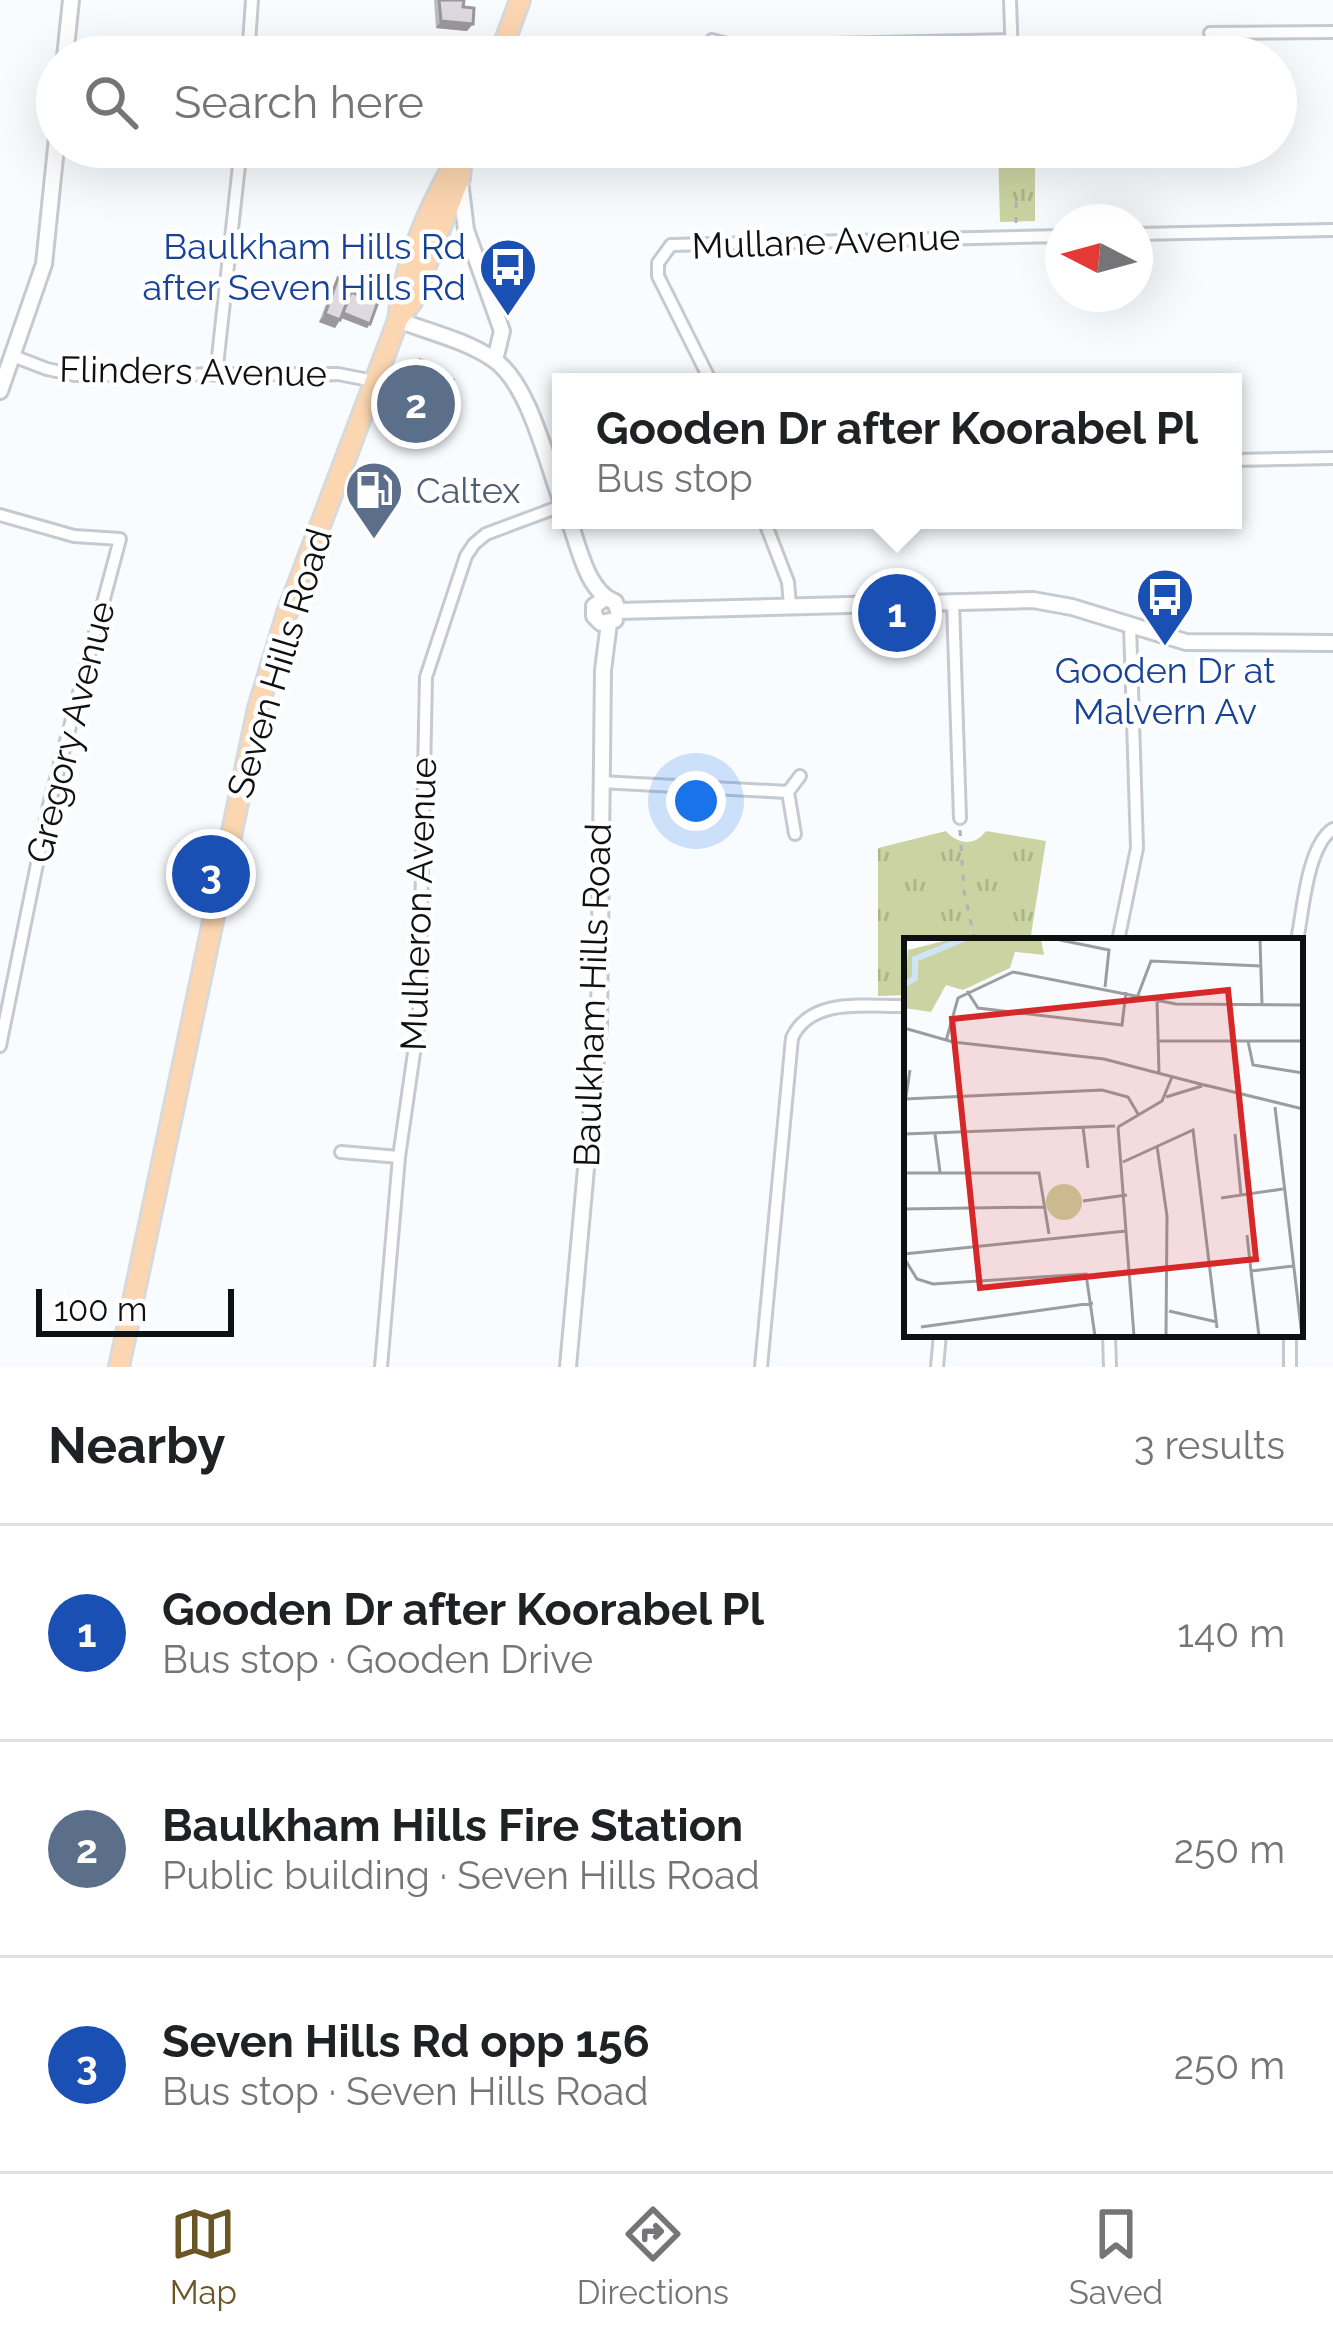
<!DOCTYPE html>
<html lang="en">
<head>
<meta charset="utf-8">
<style>
  body { margin:0; font-family:Raleway,sans-serif; background:#f6f6f6; color:#202124 }
  .compass { position:absolute; left:1045px; top:204px; width:108px; height:108px; border-radius:50%; background:#fff; box-shadow:0 12px 48px #0002; rotate:276deg }
  .scale { position:absolute; left:36px; bottom:30px; width:198px; box-sizing:border-box; padding-left:12px; border:6px solid #0f1012; border-top:0; font-size:33px; line-height:42px; white-space:nowrap; color:#0f1012; -webkit-text-stroke:9px #fff; paint-order:stroke }
  .you { position:absolute; left:696px; top:801px; width:42px; height:42px; margin:-30px; border:9px solid #fff; border-radius:50%; background:#1a73e8; box-shadow:0 0 0 18px #1a73e833 }
  .badge { display:grid; place-items:center; width:78px; height:78px; border-radius:50%; background:#695624; color:#fff; font-size:39px; font-weight:700 }
  .pin { position:absolute; translate:-50% -50%; border:6px solid #fff; box-shadow:0 3px 12px #0006 }
  .popup { position:absolute; left:552px; top:373px; width:690px; height:156px; box-sizing:border-box; display:grid; place-content:center; border-radius:0px; background:#fff; filter:drop-shadow(0 3px 9px #0005); font-size:39px; white-space:nowrap; color:#757577 }
  .popup b { font-size:45px; color:#202124 }
  .popup::after { content:''; position:absolute; left:50%; top:100%; margin-left:-24px; border:24px solid transparent; border-top-color:#fff }
  .list { margin:0; padding:0; list-style:none }
  h2 { display:flex; justify-content:space-between; align-items:center; height:156px; margin:0; padding:0 48px; font-size:51px }
  h2 small { font-size:39px; font-weight:400; color:#757577 }
  .list li { display:grid; grid-template-columns:78px 1fr auto; gap:36px; align-items:center; box-sizing:border-box; height:216px; padding:0 48px; border-top:3px solid #e0e0e0 }
  .list b { display:block; font-size:45px; white-space:nowrap }
  .list p { margin:0; font-size:39px; white-space:nowrap; color:#757577 }
  .list em { font-size:39px; font-style:normal; color:#757577 }
  .icon { flex:none; width:66px; height:66px; fill:none; stroke:currentColor; stroke-width:2; stroke-linecap:round; stroke-linejoin:round }
  .map { position:relative; flex:none; width:1333px; height:1367px; overflow:hidden }
  .search { position:absolute; background:#fff; box-shadow:0 12px 48px #0002; left:36px; right:36px; top:36px; height:132px; display:flex; align-items:center; gap:30px; box-sizing:border-box; padding:0 42px; border-radius:66px; color:#757577; font-size:45px }
  .sheet { height:804px; background:#fff }
  nav { display:flex; justify-content:space-around; align-items:center; box-sizing:border-box; height:168px; border-top:3px solid #e0e0e0; background:#fff; font-size:33px; color:#757577 }
  nav a { display:grid; justify-items:center; gap:6px }
  nav .on { color:#695624 }
  .map>svg:first-child { display:block }
  .park { fill:url(#park-tufts) }
  .lines { fill:none; stroke-linecap:round; stroke-linejoin:round }
  .minor-casing { stroke:#c5cad0; stroke-width:16 }
  .tertiary-casing { stroke:#c5cad0; stroke-width:20 }
  .primary-casing { stroke:#d9d9d9; stroke-width:24 }
  .path { stroke:#b1b4b6; stroke-width:3; stroke-dasharray:6 9; stroke-linecap:butt }
  .minor { stroke:#fff; stroke-width:10 }
  .tertiary { stroke:#fff; stroke-width:14 }
  .primary { stroke:#fcd6b0; stroke-width:18 }
  .wall { fill:#bfbbc1 }
  .shaded-wall { fill:#9b989d }
  .building { fill:#ded9e0; stroke:#9b989d; stroke-width:3 }
  .labels { text-anchor:middle; stroke-width:9; stroke-linejoin:round; paint-order:stroke }
  .street-label { font-size:36px; fill:#0f1012; stroke:#fff }
  .transit-label { font-size:36px; fill:#164399; stroke:#fff; text-anchor:end }
  .service-label { font-size:36px; fill:#4e5e75; stroke:#fff; text-anchor:start }
  .inset-river { fill:none; stroke:#d0e4f8; stroke-width:6 }
  .inset-road { fill:none; stroke:#9b9ea0; stroke-width:3 }
  .view { fill:#d62828; fill-opacity:0.15; stroke:#d62828; stroke-width:6 }
  .inset-edge { fill:none; stroke:#0f1012; stroke-width:6 }
</style>
</head>
<body>
<div class="map">
<svg width="1333" height="1367" viewBox="0 0 1333 1367">
  <defs>
    <pattern id="park-tufts" width="24" height="20" patternUnits="userSpaceOnUse" patternTransform="scale(3)"><rect width="24" height="20" fill="#ccd3a2"/><path d="M3 7l-1-3M5 7V3M7 7l1-3M15 17l-1-3M17 17v-4M19 17l1-3" fill="none" stroke="#aeb48a"/></pattern>
  </defs>
  <rect width="100%" height="100%" fill="#f9fcfe"/>
  <path class="park" d="M998,147H1035V221L1000,222Z
    M946,831C958,845 975,846 986,831L1046,841L1030,941H907V995L878,996V848Z"/>
  <g class="lines">
    <defs>
      <path id="minor" d="M1010,0L1012,57
        M1210,33L1333,32
        M712,40L735,46L1012,40
        M248,57L252,0
        M1135,234L1333,230
        M13,356L47,369L75,375L338,374L374,381
        M216,375L241,147
        M711,382L658,276V263L671,245L1063,236
        M1233,460L1333,458
        M0,515L74,536L120,539L49,805L0,1046
        M764,520L788,582L790,605
        M953,602L960,818
        M600,782L788,792L800,776
        M788,792L795,834
        M1118,941L1137,848L1130,626
        M1297,941C1303,911 1307,846 1333,829
        M341,1152L399,1157
        M1109,1334L1110,1367
        M1290,1334V1367
        M381,1367L399,1157L419,1018L426,677L466,556L474,544L486,534L561,506
        M761,1367L792,1038C811,996 868,1007 907,1006
        M937,1367L940,1334"/>
      <path id="tertiary" d="M65,57L71,0
        M460,181L466,230L502,331L495,360
        M398,320C429,332 465,340 493,359C529,383 546,460 561,500
        M0,391L44,264L57,138
        M569,520C579,547 587,592 615,602L618,611
        M604,599L594,606V616L601,623L615,620
        M618,611L1033,600L1072,607L1186,642L1333,643
        M568,1367L599,1025L603,670L609,623"/>
      <path id="primary" d="M499,57L520,0
        M400,317L412,302L460,178L462,154
        M119,1367L258,708L287,613L398,320C404,261 433,198 464,147"/>
    </defs>
    <use href="#minor" class="minor-casing"/>
    <use href="#tertiary" class="tertiary-casing"/>
    <use href="#primary" class="primary-casing"/>
    <path class="path" d="M1016,147V166
      M1016,223V194
      M960,830L964,891L975,941"/>
    <use href="#minor" class="minor"/>
    <use href="#tertiary" class="tertiary"/>
    <use href="#primary" class="primary"/>
  </g>
  <path class="wall" d="M434,0H464L467,31L436,28Z
    M338,278L351,292L370,324L367,328L341,318L335,328L319,322L333,286Z
    M420,360L450,387L447,417L454,421L441,441L430,434L434,421L417,415L410,425L393,418L412,372Z"/>
  <path class="shaded-wall" d="M441,21L473,24L467,31L436,28Z
    M341,313L370,324L367,328L339,317Z
    M325,314L340,320L335,328L319,322Z
    M422,402L442,409L434,421L417,415L410,425L393,418L401,407Z"/>
  <path class="building" d="M439,0H464L463,7L474,8L473,24L441,21Z
    M338,278L354,284L340,320L325,314Z
    M351,292L378,302L370,324L343,313Z
    M420,360L437,366L434,372L453,380L450,387L455,388L447,417L454,421L449,429L438,422L442,409L422,402L418,413L401,407Z"/>
  <defs>
    <symbol id="bus-pin" viewBox="-11 -11 22 30"><path d="M0 17L-7.5 6A9.5 9.5 0 1 1 7.5 6Z" fill="#1a4fb4" stroke="#fff"/><path d="M-5-6H5V4H4V6H2V4H-2V6H-4V4H-5ZM-3.5-4V0h7V-4ZM-3.5 1.2v1.5H-2V1.2ZM2 1.2v1.5H3.5V1.2Z" fill="#fff"/></symbol>
    <symbol id="fuel-pin" viewBox="-11 -11 22 30"><path d="M0 17L-7.5 6A9.5 9.5 0 1 1 7.5 6Z" fill="#5c6f8a" stroke="#fff"/><path d="M-5.5-6h7V0h2V4h1.3V-2.5L3-4.5l.8-.8L6-3V5H2.5V1h-1V6h-7ZM-4.2-4.7v3.2H.2V-4.7Z" fill="#fff"/></symbol>
  </defs>
  <g fill-rule="evenodd">
    <use href="#bus-pin" x="475" y="234" width="66" height="90"/>
    <use href="#fuel-pin" x="341" y="457" width="66" height="90"/>
    <use href="#bus-pin" x="1132" y="564" width="66" height="90"/>
  </g>
  <g class="labels">
    <g class="street-label">
      <text transform="translate(826 241) rotate(-2)" y="13">Mullane Avenue</text>
      <text transform="translate(193 371) rotate(1)" y="13">Flinders Avenue</text>
      <text transform="translate(279 663) rotate(-73)" y="13">Seven Hills Road</text>
      <text transform="translate(70 732) rotate(-76)" y="13">Gregory Avenue</text>
      <text transform="translate(418 904) rotate(-88)" y="13">Mulheron Avenue</text>
      <text transform="translate(592 995) rotate(-88)" y="13">Baulkham Hills Road</text>
    </g>
    <g class="transit-label">
      <text x="466" y="259">Baulkham Hills Rd<tspan x="466" dy="41">after Seven Hills Rd</tspan></text>
      <text x="1165" y="683" text-anchor="middle">Gooden Dr at<tspan x="1165" dy="41">Malvern Av</tspan></text>
    </g>
    <g class="service-label">
      <text x="416" y="503">Caltex</text>
    </g>
  </g>
  <g transform="translate(904 938)">
    <rect width="399" height="399" fill="#f9fcfe"/>
    <path d="M48,1H137L140,17L111,14L106,30L59,52L42,47L27,74L0,70L4,12Z" fill="#ccd3a2"/>
    <path d="M142 264a18 18 0 1 1 36 0a18 18 0 1 1-36 0Z" fill="#ccd3a2"/>
    <path class="inset-river" d="M0,47L11,40V21L60,1"/>
    <path class="inset-road" d="M356,1L358,66M156,2L205,12L201,49M63,53L74,70L218,87L222,54M234,57L247,23L357,28M253,62L255,135M0,90L49,104L200,121L304,148M42,103L54,60L109,34L272,66L399,67M253,103H399M344,103L349,127L399,135M301,147L399,171M262,159L298,148M1,161L198,152L224,159L234,176M371,169L398,398M0,172L6,132M179,189L184,230M214,189L230,398M214,189L258,163L268,139M0,196L211,188M31,196L36,234M331,196L337,257M253,208L263,278L262,398M219,224L289,192L313,390M0,235H135L145,296M317,260L379,251M179,263L223,257M0,271L140,269M343,297L347,333L389,328M0,316L222,293M0,320L13,341L29,346L182,336L191,398M347,333L355,398M265,373L313,384M17,389L189,365"/>
    <path class="view" d="M324,52L352,321L76,350L48,81Z"/>
    <rect width="399" height="399" class="inset-edge"/>
  </g>
</svg>
<svg class="compass" viewBox="-18 -18 36 36"><path d="M0-13l5 13h-10z" fill="#e53935"/><path d="M0 13l5-13h-10z" fill="#757577"/></svg>
<div class="scale">100 m</div>
<div class="you"></div>
<div class="pin badge" style="left:897px;top:613px;background:#1a4fb4">1</div>
<div class="popup"><b>Gooden Dr after Koorabel Pl</b>Bus stop</div>
<div class="pin badge" style="left:416px;top:404px;background:#5c6f8a">2</div>
<div class="pin badge" style="left:211px;top:874px;background:#1a4fb4">3</div>
<div class="search"><svg class="icon" aria-label="search" viewBox="0 0 24 24"><circle cx="10" cy="10" r="6"/><path d="M15 15l6 6"/></svg>Search here</div>
</div>
<section class="sheet">
<h2>Nearby<small>3 results</small></h2>
<ul class="list">
<li><span class="badge" style="background:#1a4fb4">1</span><div><b>Gooden Dr after Koorabel Pl</b><p>Bus stop · Gooden Drive</p></div><em>140 m</em></li>
<li><span class="badge" style="background:#5c6f8a">2</span><div><b>Baulkham Hills Fire Station</b><p>Public building · Seven Hills Road</p></div><em>250 m</em></li>
<li><span class="badge" style="background:#1a4fb4">3</span><div><b>Seven Hills Rd opp 156</b><p>Bus stop · Seven Hills Road</p></div><em>250 m</em></li>
</ul>
</section>
<nav>
<a class="on"><svg class="icon" aria-label="map" viewBox="0 0 24 24"><path d="M3 6l6-2 6 2 6-2v14l-6 2-6-2-6 2zM9 4v14M15 6v14"/></svg>Map</a>
<a><svg class="icon" aria-label="directions" viewBox="0 0 24 24"><path d="M12 3l9 9-9 9-9-9zM9 14v-3h6M13 9l2 2-2 2"/></svg>Directions</a>
<a><svg class="icon" aria-label="saved" viewBox="0 0 24 24"><path d="M7 4h10v16l-5-4-5 4z"/></svg>Saved</a>
</nav>
</body>
</html>
